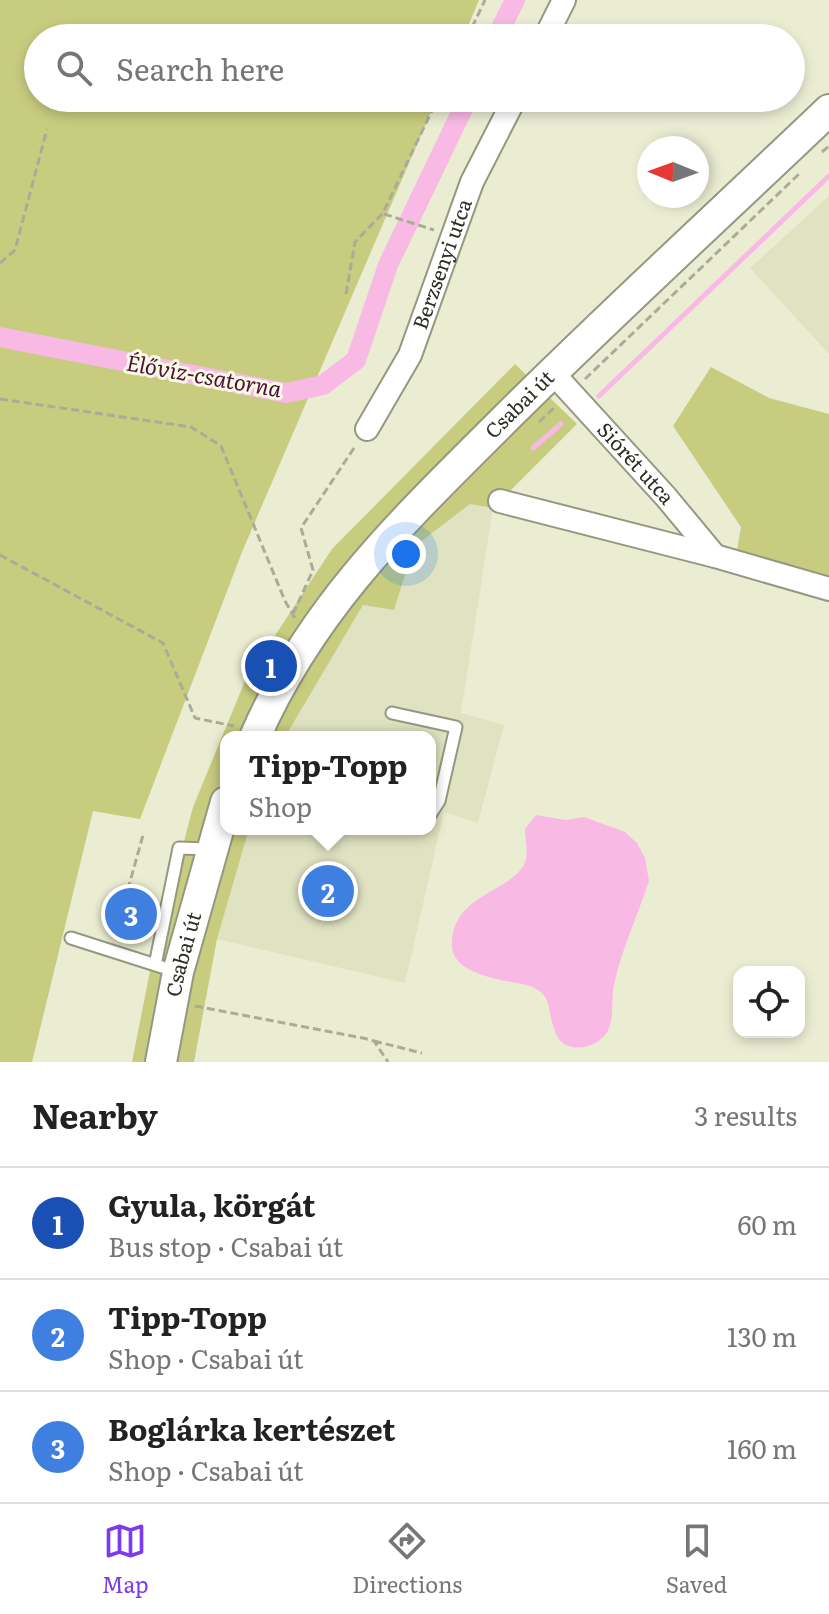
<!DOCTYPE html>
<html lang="en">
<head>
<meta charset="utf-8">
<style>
  body { margin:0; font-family:Literata,serif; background:#f6f6f6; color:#222 }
  .controls { position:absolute; right:24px; bottom:24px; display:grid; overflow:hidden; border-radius:16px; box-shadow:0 4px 12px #0003 }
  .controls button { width:72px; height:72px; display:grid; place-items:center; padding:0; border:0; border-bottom:2px solid #e0e0e0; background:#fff; color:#222; font:40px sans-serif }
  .compass { position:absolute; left:637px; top:136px; width:72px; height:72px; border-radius:50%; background:#fff; box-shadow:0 4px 12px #0003; rotate:271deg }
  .you { position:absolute; left:406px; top:554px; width:28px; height:28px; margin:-20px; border:6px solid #fff; border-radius:50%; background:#1a73e8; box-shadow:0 0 0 12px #1a73e833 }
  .badge { display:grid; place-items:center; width:52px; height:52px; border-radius:50%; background:#7c3aed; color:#fff; font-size:26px; font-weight:700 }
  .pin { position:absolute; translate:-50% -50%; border:4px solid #fff; box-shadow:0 2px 8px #0006 }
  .popup { position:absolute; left:220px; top:731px; width:216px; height:104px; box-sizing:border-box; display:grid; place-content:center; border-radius:16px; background:#fff; filter:drop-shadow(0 2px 6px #0005); font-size:26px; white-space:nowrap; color:#767676 }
  .popup b { font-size:30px; color:#222 }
  .popup::after { content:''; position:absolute; left:50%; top:100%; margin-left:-16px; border:16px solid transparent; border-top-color:#fff }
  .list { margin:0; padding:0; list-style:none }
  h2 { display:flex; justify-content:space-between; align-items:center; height:104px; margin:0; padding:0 32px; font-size:34px }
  h2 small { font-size:26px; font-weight:400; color:#767676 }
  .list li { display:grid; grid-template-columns:52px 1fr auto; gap:24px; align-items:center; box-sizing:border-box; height:112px; padding:0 32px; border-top:2px solid #e0e0e0 }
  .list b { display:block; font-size:30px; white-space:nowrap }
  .list p { margin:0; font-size:26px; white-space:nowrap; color:#767676 }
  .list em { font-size:26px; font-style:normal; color:#767676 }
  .icon { flex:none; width:44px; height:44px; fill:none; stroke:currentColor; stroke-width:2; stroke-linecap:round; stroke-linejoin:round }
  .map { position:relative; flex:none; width:829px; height:1062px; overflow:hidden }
  .search { position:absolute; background:#fff; box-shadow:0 4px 12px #0003; left:24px; right:24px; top:24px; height:88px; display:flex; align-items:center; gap:20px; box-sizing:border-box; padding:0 28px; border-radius:44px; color:#767676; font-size:30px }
  .sheet { height:440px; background:#fff }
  nav { display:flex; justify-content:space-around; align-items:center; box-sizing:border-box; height:112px; border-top:2px solid #e0e0e0; background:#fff; font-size:22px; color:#767676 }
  nav a { display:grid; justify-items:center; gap:4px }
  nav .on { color:#7c3aed }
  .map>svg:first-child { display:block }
  .built { fill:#e0e3c2 }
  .green { fill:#c7cc7f }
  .water { fill:#f8bae5 }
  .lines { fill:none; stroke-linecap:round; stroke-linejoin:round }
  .stream { stroke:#f8bae5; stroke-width:5 }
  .canal { stroke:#f8bae5; stroke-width:20 }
  .lane-casing { stroke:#959880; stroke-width:15 }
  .street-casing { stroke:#959880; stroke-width:26 }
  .secondary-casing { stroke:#959880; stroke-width:34 }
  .path { stroke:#abac98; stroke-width:3; stroke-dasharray:8 4; stroke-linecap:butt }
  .lane { stroke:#fff; stroke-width:11 }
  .street { stroke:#fff; stroke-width:22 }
  .secondary { stroke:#fff; stroke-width:30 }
  .labels { text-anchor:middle; stroke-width:6; stroke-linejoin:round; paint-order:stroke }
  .street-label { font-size:20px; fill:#2d2e24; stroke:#f8fbe0 }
  .water-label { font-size:22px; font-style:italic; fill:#4f0d42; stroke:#f8fbe0 }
</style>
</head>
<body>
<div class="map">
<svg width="829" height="1062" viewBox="0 0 829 1062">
  <rect width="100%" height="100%" fill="#ebedd3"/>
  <path class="built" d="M829,196V354L750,268Z
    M470,504L493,508L461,713L504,725L478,823L444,812L405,983L217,939L249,829H430V737H285L363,605L394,610L414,547Z"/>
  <path class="green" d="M0,0H479L463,38H38V98H437L242,552L140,819L93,811L32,1062H0Z
    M515,364L577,424L493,508L470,504L414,547L394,610L363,605L285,737H226V829H249L217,939L194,1062H132L149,976L193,807L245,681L332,549Z
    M711,367L769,398L829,414V578L737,550L741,527L673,426Z"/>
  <path class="water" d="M536,815L566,820L584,817L625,832L637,843L645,858L649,881C638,915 621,950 614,985C611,999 614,1015 609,1028C602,1048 566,1057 556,1034C544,1006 557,990 517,983C496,979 454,973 452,947C449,892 518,892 526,859C528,850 525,838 525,829Z"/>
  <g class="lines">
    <path class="stream" d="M599,396L829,176
      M533,448L561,424"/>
    <path class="canal" d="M496,38L515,0
      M0,337L286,393L323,385L356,360L388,265L468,98"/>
    <defs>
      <path id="lane" d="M392,713L456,727L439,801L430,815
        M71,938L162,967
        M155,965L179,848L210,849"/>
      <g id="street">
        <path d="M545,38L564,0"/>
        <path id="s1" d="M552,372L666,497L715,556L829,589"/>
        <path id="s2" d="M367,429L410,355L472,182L515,98"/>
        <path d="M500,501L715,556"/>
      </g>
      <g id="secondary">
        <path id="s3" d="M255,737C313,604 408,516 508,416C613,312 722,212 829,110"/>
        <path id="s4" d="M161,1062L178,972L226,802"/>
      </g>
    </defs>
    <use href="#lane" class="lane-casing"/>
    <use href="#street" class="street-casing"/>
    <use href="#secondary" class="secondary-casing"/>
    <path class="path" d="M467,38L485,0
      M822,152L829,146
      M384,214L434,230
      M0,263L15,250L47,129
      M346,294L355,242L383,213L438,98
      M585,379L799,174
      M0,399L191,427L221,446L285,601L295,618
      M539,422L556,406
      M0,555L163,643L195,718L234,726
      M293,614L313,570L301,528L356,445
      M115,936L143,835
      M195,1006L363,1038L374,1041L388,1062
      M374,1041L422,1053"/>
    <use href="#lane" class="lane"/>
    <use href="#street" class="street"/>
    <use href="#secondary" class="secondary"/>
  </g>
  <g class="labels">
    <g class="street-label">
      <text dy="7" stroke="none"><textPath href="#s2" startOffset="182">Berzsenyi utca</textPath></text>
      <text dy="7" stroke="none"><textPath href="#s3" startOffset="428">Csabai út</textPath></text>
      <text dy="7" stroke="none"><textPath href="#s1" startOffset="124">Siórét utca</textPath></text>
      <text dy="7" stroke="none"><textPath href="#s4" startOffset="110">Csabai út</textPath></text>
    </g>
    <g class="water-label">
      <text transform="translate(204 376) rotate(10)" y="8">Élővíz-csatorna</text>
    </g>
  </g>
</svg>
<div class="controls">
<button><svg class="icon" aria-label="locate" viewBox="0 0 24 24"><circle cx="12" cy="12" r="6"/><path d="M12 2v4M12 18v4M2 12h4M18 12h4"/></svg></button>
</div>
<svg class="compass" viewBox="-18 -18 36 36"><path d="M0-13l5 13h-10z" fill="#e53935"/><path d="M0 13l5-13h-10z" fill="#767676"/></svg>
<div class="you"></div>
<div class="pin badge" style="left:271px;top:666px;background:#1a4fb4">1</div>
<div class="pin badge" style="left:328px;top:891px;background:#3f7fe0">2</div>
<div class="popup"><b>Tipp-Topp</b>Shop</div>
<div class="pin badge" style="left:131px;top:914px;background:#3f7fe0">3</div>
<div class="search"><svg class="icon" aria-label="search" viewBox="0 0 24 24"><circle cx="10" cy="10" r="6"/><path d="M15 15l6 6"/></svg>Search here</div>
</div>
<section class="sheet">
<h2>Nearby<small>3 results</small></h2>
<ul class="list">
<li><span class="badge" style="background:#1a4fb4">1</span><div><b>Gyula, körgát</b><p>Bus stop · Csabai út</p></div><em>60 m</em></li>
<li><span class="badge" style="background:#3f7fe0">2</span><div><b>Tipp-Topp</b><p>Shop · Csabai út</p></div><em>130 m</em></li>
<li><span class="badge" style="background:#3f7fe0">3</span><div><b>Boglárka kertészet</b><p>Shop · Csabai út</p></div><em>160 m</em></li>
</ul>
</section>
<nav>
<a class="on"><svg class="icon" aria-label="map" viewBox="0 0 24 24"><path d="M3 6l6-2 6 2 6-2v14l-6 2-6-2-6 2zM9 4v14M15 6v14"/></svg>Map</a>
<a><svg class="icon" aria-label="directions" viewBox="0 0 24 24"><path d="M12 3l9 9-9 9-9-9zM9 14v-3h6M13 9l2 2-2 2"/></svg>Directions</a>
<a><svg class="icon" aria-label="saved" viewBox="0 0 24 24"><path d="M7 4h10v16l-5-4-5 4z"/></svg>Saved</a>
</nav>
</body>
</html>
